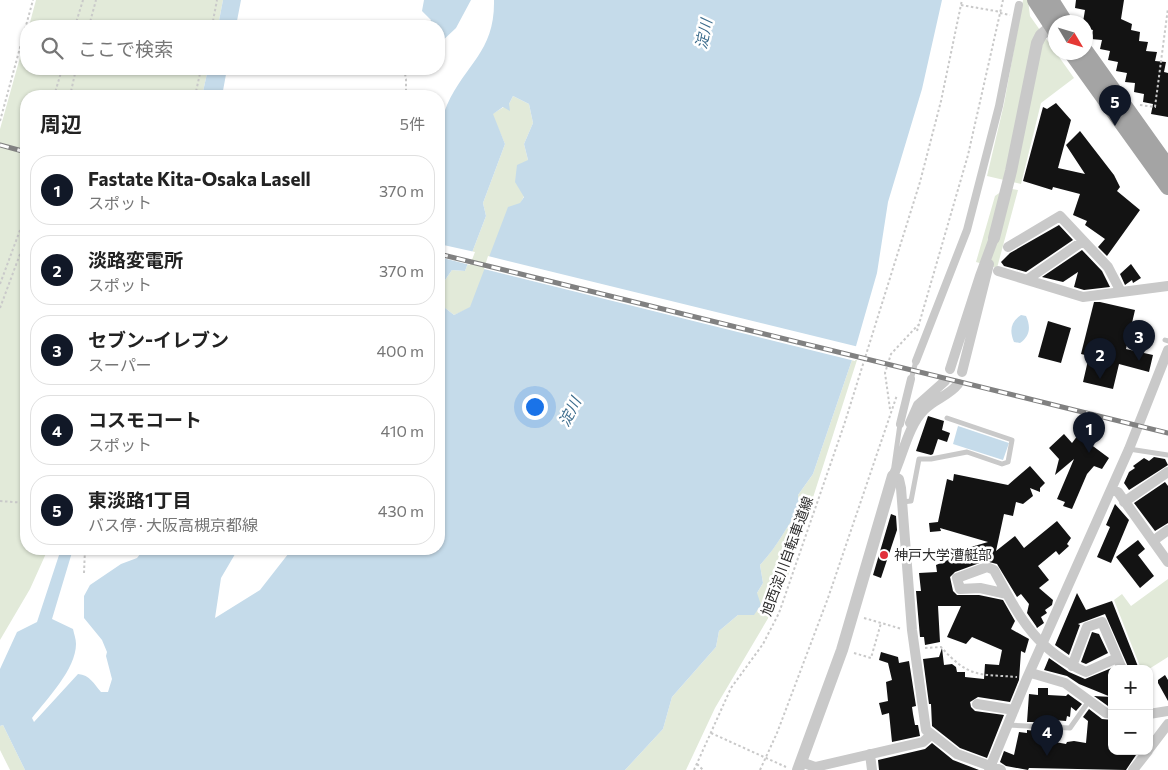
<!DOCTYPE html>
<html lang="ja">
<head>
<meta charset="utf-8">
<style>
  body { margin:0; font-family:Commissioner,"Noto Sans JP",sans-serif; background:#f2f2f2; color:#222 }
  .controls { position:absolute; right:15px; bottom:15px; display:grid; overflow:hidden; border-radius:10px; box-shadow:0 1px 4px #0004 }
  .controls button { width:45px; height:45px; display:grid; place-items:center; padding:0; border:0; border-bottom:1px solid #e0e0e0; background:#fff; color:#222; font:25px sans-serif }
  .compass { position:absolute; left:1048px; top:15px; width:45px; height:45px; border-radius:50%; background:#fff; box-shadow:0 1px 4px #0004; rotate:128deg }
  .you { position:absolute; left:534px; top:406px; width:18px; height:18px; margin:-12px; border:4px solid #fff; border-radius:50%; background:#1a73e8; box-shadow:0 0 0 8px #1a73e833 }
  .badge { display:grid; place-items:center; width:32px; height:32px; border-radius:50%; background:#111827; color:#fff; font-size:16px; font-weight:700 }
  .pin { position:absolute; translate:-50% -41px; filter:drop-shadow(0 1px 2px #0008) }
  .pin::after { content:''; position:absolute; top:26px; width:18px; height:15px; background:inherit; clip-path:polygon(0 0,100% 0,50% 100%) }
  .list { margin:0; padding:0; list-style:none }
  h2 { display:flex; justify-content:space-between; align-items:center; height:65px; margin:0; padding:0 20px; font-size:21px }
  h2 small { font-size:16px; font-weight:400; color:#767676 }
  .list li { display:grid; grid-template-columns:32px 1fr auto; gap:15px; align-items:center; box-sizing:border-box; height:70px; margin:0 10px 10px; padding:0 10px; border:1px solid #e0e0e0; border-radius:20px }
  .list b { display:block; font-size:19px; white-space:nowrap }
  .list p { margin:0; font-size:16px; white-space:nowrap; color:#767676 }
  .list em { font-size:16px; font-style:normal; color:#767676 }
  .icon { flex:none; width:28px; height:28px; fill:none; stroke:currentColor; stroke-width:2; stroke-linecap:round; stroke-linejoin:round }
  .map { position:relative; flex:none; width:1168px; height:770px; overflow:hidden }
  .search { position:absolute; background:#fff; box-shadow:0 1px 4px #0004; left:20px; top:20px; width:425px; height:55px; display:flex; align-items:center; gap:12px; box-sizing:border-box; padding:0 18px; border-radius:20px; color:#767676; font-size:19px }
  .panel { position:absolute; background:#fff; box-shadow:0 1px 4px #0004; left:20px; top:90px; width:425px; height:465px; border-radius:20px }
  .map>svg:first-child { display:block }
  .green { fill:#e2ead9 }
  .water { fill:#c5dbea; fill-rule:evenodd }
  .pier { fill:#fff }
  .building { fill:#131313 }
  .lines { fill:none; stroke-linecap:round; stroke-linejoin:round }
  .path { stroke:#c9c9c9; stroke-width:2; stroke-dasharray:2.5 2.5; stroke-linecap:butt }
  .service { stroke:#c9c9c9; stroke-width:5 }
  .pedestrian { stroke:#c9c9c9; stroke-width:8 }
  .minor { stroke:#c9c9c9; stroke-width:10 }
  .tertiary { stroke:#c9c9c9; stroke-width:12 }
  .primary { stroke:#a4a4a4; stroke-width:16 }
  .rail-casing { stroke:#818181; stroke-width:5 }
  .rail { stroke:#fff; stroke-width:3; stroke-dasharray:9; stroke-linecap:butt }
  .poi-dot { fill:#e1303a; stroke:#fff; stroke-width:2 }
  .labels { text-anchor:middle; stroke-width:5; stroke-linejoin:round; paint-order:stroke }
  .poi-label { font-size:14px; fill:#2c2c2c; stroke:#fff; text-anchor:start }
  .street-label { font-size:14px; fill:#2c2c2c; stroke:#fff }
  .water-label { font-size:15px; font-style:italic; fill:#3c6c8c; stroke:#fff }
</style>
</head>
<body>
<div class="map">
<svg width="1168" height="770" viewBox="0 0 1168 770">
  <rect width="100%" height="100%" fill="#fff"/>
  <path class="green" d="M36,0H223L218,26H29Z
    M1023,0H1028L1030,16L1074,78L1041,103L1021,184L987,176L1004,104Z
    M26,36V69H208L202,96H26V549H48L30,589L0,640V129Z
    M513,96L529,104L533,123L524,144L528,160L524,196L470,308L454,315L444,307L443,283L452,270L465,271L486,216L483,203L505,144L492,114L509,104Z
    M1006,188L1018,190L997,268L976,262L995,196Z
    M852,360H857L786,582L773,610L715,708L686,770H625L663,729L672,697L716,647L719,631L738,615L757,593L763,583L760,565C777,547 785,529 799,509L798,495L813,474Z
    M1168,579V657L1149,669H1141L1114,600L1122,594L1131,606Z
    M3,725L25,770H10L0,750V726Z"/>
  <path class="water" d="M223,0H241L236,26H218Z
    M424,0H471L456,28L439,44V26H428L431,20L422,11Z
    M494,0H942L922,89L888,202L877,273L852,360L813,474L798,495L799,509C786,528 777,547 760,565L763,583L757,593L761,605L754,615H738L719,631L716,647L672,697L663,729L625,770H25L3,725L0,726V669L17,632L37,622L61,549H73L52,619L73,629C74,634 76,639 76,644C76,669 47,699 32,718L34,722L78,674C90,675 94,684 101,692H108L112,679L106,656L107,652L102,640L84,618V596L90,585L121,564L137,558L144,549H238L221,578L215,618L260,590L292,549H439V135C441,125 443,114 447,105C466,63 495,52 494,0ZM513,96L529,104L533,123L524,144L528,160L517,165L515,182L524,197L520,203L508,207L470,307L454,315L444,307L443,283L452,270L465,271L486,216L483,203L505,144L493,114L503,107L510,111L509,104Z
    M208,69H227L222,96H202Z
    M1021,315L1026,316C1031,327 1030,336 1020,343L1014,342C1009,330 1011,322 1021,315Z
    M958,426L1009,443L1003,460L953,444Z"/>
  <path class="pier" d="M439,244L475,252L470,265L439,257Z
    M488,256L859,347L855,361L484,269Z"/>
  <path class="building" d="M1076,0H1124L1121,19L1132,24L1131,30L1140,32L1139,41L1148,42L1146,51L1157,52L1155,61L1166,62L1164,72L1168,73V117L1151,114L1153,104L1143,102L1144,94L1134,92L1135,83L1125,82L1127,73L1116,71L1118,62L1108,60L1110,51L1100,49L1102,40L1091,39L1093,30L1086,29L1087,23L1083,22L1085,10L1075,8Z
    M1056,103L1071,120L1058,168L1085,174L1066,145L1080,131L1114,175L1120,187L1117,191L1140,210L1107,256L1098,247L1105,239L1085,225L1087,221L1073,215L1080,194L1053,187L1052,190L1023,181L1043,107L1047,109Z
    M1059,225L1073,240L1026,272L1004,266L1001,262L1010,253Z
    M1082,250L1102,271L1110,287L1084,290L1074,287L1078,272L1063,282L1042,277Z
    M1131,264L1141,278L1133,283L1132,280L1125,285L1120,274Z
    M1094,302H1100L1135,310L1126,349L1153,355L1149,372L1119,364L1113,389L1083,382L1089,356L1081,354Z
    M1048,321L1071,328L1061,363L1038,357Z
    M928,416L944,421L942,430L950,433L947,442L938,439L933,454L931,455L916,451Z
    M1064,434L1072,443L1078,435L1109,458L1102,469L1094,466L1087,474L1072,509L1063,506L1065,502L1057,499L1074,459L1055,475L1059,459L1049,448Z
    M1154,457L1165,459L1168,465L1129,490L1124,483L1129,472L1135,468L1133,466L1144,458L1149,461Z
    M1030,466L1045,483L1040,488V492L1030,488L1033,496L1023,504L1016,502L1013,516L1004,514L996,551L1015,536L1024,548L1057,521L1071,538L1067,544L1069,546L1059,555L1056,551L1038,566L1049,580L1039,588L1053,600L1052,605L1045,610L1047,613L1041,617L1044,623L1037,628L1036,626L1027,613L1029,604L1021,594L1017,597L997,564L985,561L955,572L950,577L953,591L957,595H979L1003,600L1015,621L1011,629L1029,639L1025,653L1021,651L1019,680L1010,702L978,697L970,702L971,707L975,711L1004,715L987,758L960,748L932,726L931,704H929L923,659L939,657L942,648L944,665L952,664L956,667L957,672H965V677L984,679L985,664L999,665L1002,650L972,637L966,644L947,637L961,606H938L940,642L925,645L924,637H920L916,591H921L919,573L937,572L936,565L948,560L947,554L988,542L940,528L941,531L930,532L929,523L938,522L947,479L953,481L954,474L1008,485Z
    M1165,482L1168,486V523L1155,531L1134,503Z
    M1115,504L1129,520L1111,563L1097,557L1110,527L1106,525Z
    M891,514L896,516L897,530L881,578L873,575Z
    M1138,540L1145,549L1138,555L1154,576L1140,588L1116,557Z
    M1077,593L1086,610L1112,601L1139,669H1129L1105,614L1078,624L1080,625L1069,655L1055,645Z
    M1092,632L1099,634L1108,653L1086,664L1081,662Z
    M881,652L898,657L899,663L909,661L916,706L912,707L913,714L915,725H918L920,736L892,742L889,713L882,715L879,703L888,701L886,682L892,680L888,663L879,660Z
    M1049,658L1069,672L1085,679L1114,667V669H1112V706H1108L1094,696L1111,697L1079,684L1067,676L1044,670Z
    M1165,675L1168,680V701L1158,683V680Z
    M1038,688H1048V695L1066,696L1068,694L1082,704L1076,711L1071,707L1070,717L1067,716L1066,721L1039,719V722H1027L1029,694L1038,695Z
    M1089,709L1102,719L1112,720V751L1136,755L1126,770L1029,768L1028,770L1006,766L1000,762L1004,751L1014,755L1019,732L1027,733V730L1036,731L1034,738L1066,744L1067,742L1074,741L1086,743L1088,721L1083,717Z
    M932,743L953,760L979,770H879L878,760L925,749Z"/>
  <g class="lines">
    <path class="path" d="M961,5L1001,12
      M1000,13L1010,15
      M75,26L83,0
      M89,26L96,0
      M212,26L217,0
      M404,69L406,79V96
      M54,96L62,69
      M70,96L76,69
      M195,96L201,69
      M1140,105L1155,107L1168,8
      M0,121L33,0
      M0,284L26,214
      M0,308L26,238
      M917,331L968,155L1003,0
      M890,409L885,373L891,354L918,325
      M0,501L26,503
      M84,573L85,549
      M864,618L902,629
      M925,648L941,647C969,678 978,674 1017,677
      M854,653L871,658L881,623
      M711,733L786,767
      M697,764L703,770
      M694,770L731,688L763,644L779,613L844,425L920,182L941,101L962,0
      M760,770L777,733L828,598L897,395"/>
    <path class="service" d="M1165,340L1168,341
      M912,376L916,361
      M1129,449L1168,455
      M894,466L900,424
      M902,502L911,501L919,459H931L967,452L1002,464L1008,462L1012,440L947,418
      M1008,725L1070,728L1089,701"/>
    <path class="pedestrian" d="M916,361L967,230L999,106L1019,5
      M900,424L911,379"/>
    <path class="minor" d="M1008,247L1060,216L1108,267L1121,292
      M998,271L1083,297L1168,286
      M1028,279L1083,241
      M950,369L980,276L994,238
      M962,372L989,264
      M910,423L918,405L945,381
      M893,476L899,479L901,488L912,630L926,730L957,754L1001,770
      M893,476C903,455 908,426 924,410C934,399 949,396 958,384
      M1111,490L1118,492L1168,562
      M1124,502L1168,472
      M1153,541L1168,530
      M1007,594L980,588L960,589L957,578L987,567L994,570C1019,616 1035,650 1086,672L1117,658
      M1072,666L1087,627L1102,622L1122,669
      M1031,673L1065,683L1106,713H1112
      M977,704L1014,710
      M1149,714L1168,711
      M1149,749L1168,724
      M870,754L872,770
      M801,762L815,767L923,742L931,735
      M989,770L1027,678L1129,449L1168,350
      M1133,770L1148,751"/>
    <path class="tertiary" d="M994,238L1011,171L1037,43L1041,35L1059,20
      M798,770L842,650L893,476"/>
    <path class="primary" d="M1035,0L1056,32
      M1051,0L1065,22
      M1071,52L1168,187
      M1086,52L1168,167"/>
    <defs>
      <path id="rail" d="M0,145L26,152
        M439,254L1168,433"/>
    </defs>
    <use href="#rail" class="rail-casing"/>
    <use href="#rail" class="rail"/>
  </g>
  <circle class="poi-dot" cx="884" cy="555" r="5"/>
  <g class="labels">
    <g class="poi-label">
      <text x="894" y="560">神戸大学漕艇部</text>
    </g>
    <g class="street-label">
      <text transform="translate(787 556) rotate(-70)" y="5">旭西淀川自転車道線</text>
    </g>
    <g class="water-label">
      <text transform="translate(704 34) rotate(-79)" y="5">淀川</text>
      <text transform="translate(570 412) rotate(-63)" y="5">淀川</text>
    </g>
  </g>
</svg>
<div class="controls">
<button>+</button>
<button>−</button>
</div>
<svg class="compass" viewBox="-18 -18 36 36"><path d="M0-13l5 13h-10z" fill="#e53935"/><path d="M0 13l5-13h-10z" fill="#767676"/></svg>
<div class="you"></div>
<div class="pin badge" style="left:1089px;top:453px">1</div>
<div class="pin badge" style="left:1100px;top:379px">2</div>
<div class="pin badge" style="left:1139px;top:361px">3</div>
<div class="pin badge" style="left:1047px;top:756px">4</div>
<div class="pin badge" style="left:1115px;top:126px">5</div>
<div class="search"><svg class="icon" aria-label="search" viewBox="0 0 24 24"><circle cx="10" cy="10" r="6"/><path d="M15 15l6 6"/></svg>ここで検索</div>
<section class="panel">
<h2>周辺<small>5件</small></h2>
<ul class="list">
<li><span class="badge">1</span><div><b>Fastate Kita-Osaka Lasell</b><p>スポット</p></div><em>370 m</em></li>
<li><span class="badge">2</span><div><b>淡路変電所</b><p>スポット</p></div><em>370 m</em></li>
<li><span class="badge">3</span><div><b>セブン-イレブン</b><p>スーパー</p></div><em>400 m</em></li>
<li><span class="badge">4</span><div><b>コスモコート</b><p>スポット</p></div><em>410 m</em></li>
<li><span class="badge">5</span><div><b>東淡路1丁目</b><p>バス停 · 大阪高槻京都線</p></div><em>430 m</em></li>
</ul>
</section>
</div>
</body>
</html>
